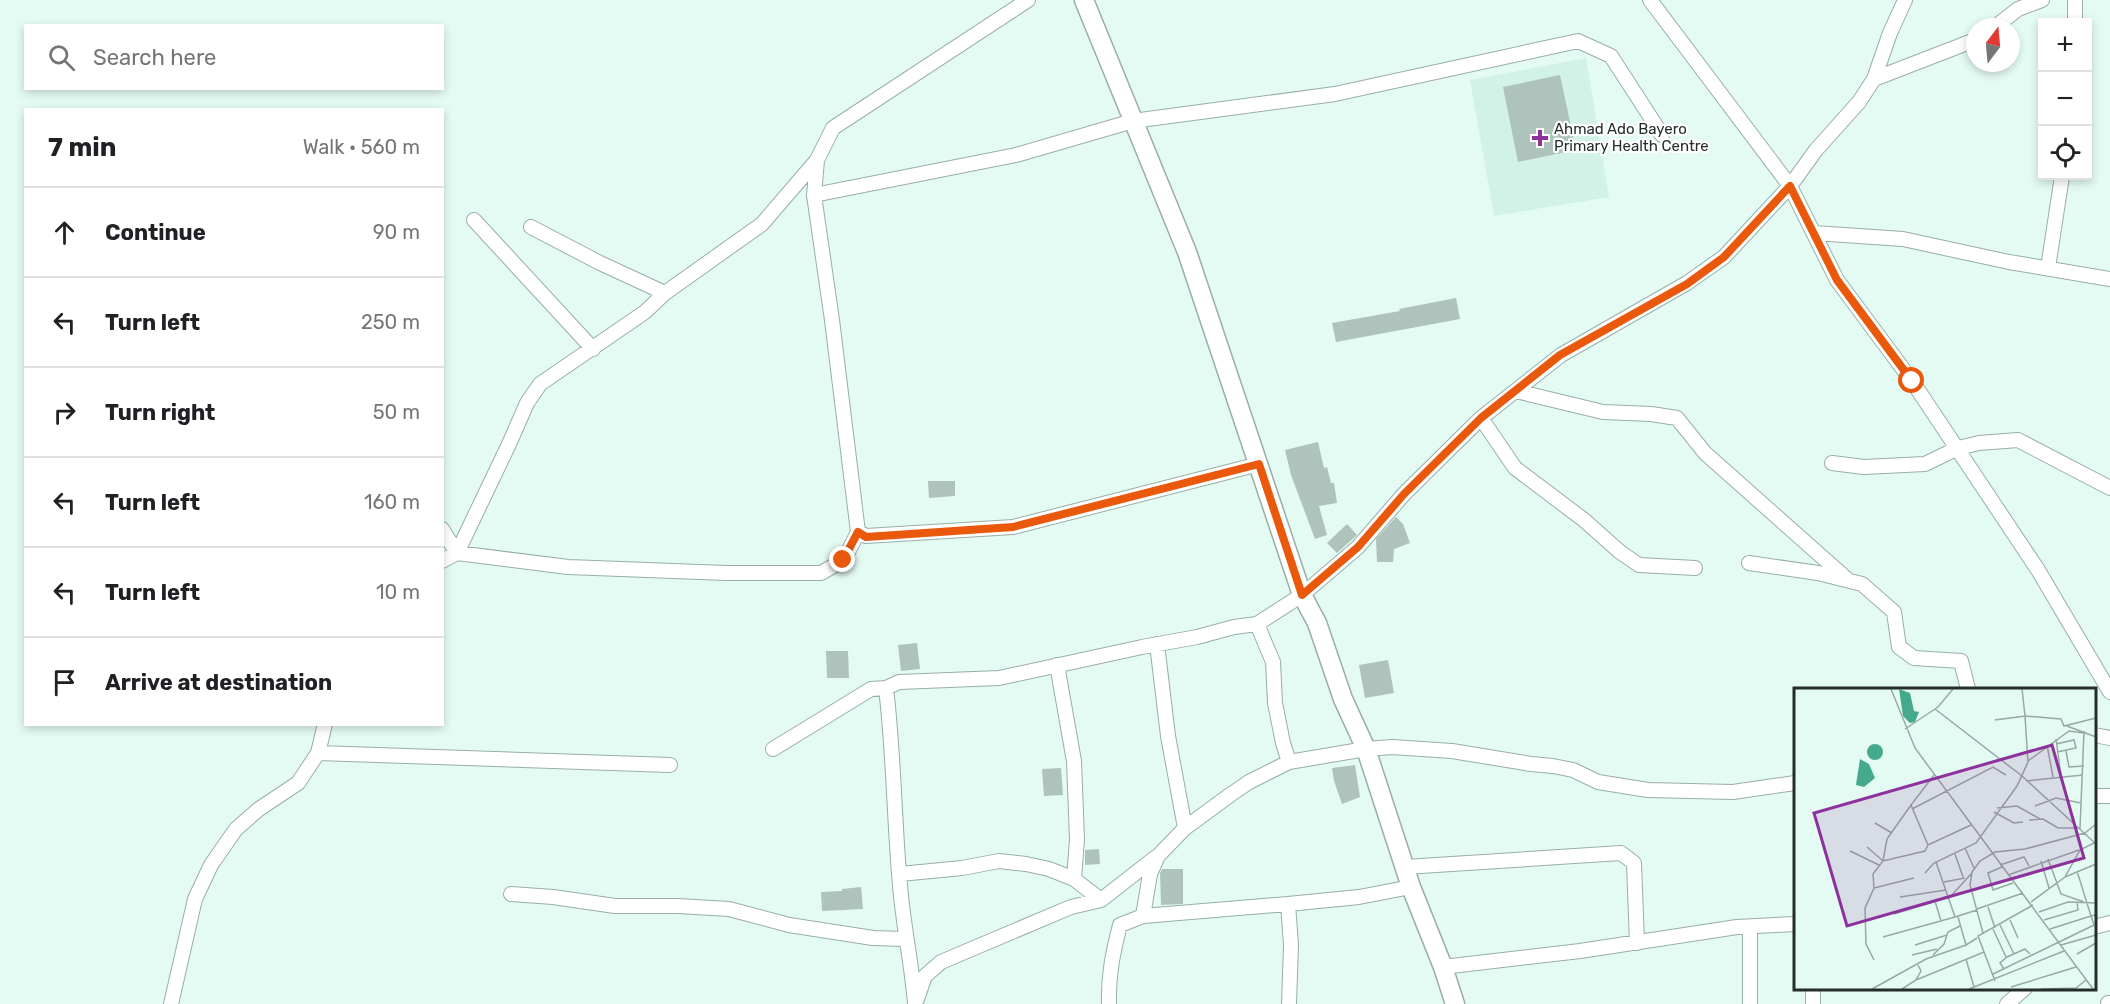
<!DOCTYPE html>
<html lang="en">
<head>
<meta charset="utf-8">
<style>
  body { margin:0; font-family:Rubik,sans-serif; background:#f2f2f2; color:#202124 }
  .controls { position:absolute; right:18px; top:18px; display:grid; overflow:hidden; border-radius:0px; box-shadow:0 3px 9px #0003 }
  .controls button { width:54px; height:54px; display:grid; place-items:center; padding:0; border:0; border-bottom:2px solid #e0e0e0; background:#fff; color:#202124; font:30px sans-serif }
  .compass { position:absolute; left:1966px; top:18px; width:54px; height:54px; border-radius:50%; background:#fff; box-shadow:0 3px 9px #0003; rotate:16deg }
  .stop { position:absolute; width:18px; height:18px; margin:-14px; border:4px solid #ea580c; border-radius:50%; background:#fff }
  .stop.end { background:#ea580c; border-color:#fff; box-shadow:0 2px 6px #0008 }
  .list { margin:0; padding:0; list-style:none }
  h2 { display:flex; justify-content:space-between; align-items:center; height:78px; margin:0; padding:0 24px; font-size:26px }
  h2 small { font-size:20px; font-weight:400; color:#757577 }
  .list li { display:grid; grid-template-columns:39px 1fr auto; gap:18px; align-items:center; box-sizing:border-box; height:90px; padding:0 24px; border-top:2px solid #e0e0e0 }
  .list b { display:block; font-size:22px; white-space:nowrap }
  .list em { font-size:20px; font-style:normal; color:#757577 }
  .icon { flex:none; width:33px; height:33px; fill:none; stroke:currentColor; stroke-width:2; stroke-linecap:round; stroke-linejoin:round }
  .map { position:relative; flex:none; width:2110px; height:1004px; overflow:hidden }
  .search { position:absolute; background:#fff; box-shadow:0 3px 9px #0003; left:24px; top:24px; width:420px; height:66px; display:flex; align-items:center; gap:15px; box-sizing:border-box; padding:0 21px; border-radius:0px; color:#757577; font-size:22px }
  .panel { position:absolute; background:#fff; box-shadow:0 3px 9px #0003; left:24px; top:108px; width:420px; height:618px; border-radius:0px }
  .map>svg:first-child { display:block }
  .built { fill:#d2f2e7 }
  .building { fill:#adc3bb }
  .lines { fill:none; stroke-linecap:round; stroke-linejoin:round }
  .minor-casing { stroke:#98aea6; stroke-width:16 }
  .tertiary-casing { stroke:#98aea6; stroke-width:21 }
  .minor { stroke:#fff; stroke-width:14 }
  .tertiary { stroke:#fff; stroke-width:18 }
  .route { stroke:#ea580c; stroke-width:8 }
  .poi-dot { fill:#8d319c; stroke:#fff; stroke-width:2 }
  .labels { text-anchor:middle; stroke-width:4.5; stroke-linejoin:round; paint-order:stroke }
  .poi-label { font-size:15px; fill:#242d2a; stroke:#fff; text-anchor:start }
  .inset-road { fill:none; stroke:#97a9a3; stroke-width:1.5 }
  .view { fill:#8d319c; fill-opacity:0.15; stroke:#8d319c; stroke-width:3 }
  .inset-edge { fill:none; stroke:#242d2a; stroke-width:3 }
</style>
</head>
<body>
<div class="map">
<svg width="2110" height="1004" viewBox="0 0 2110 1004">
  <rect width="100%" height="100%" fill="#e4fbf3"/>
  <path class="built" d="M1586,58L1609,197L1494,216L1470,80Z"/>
  <path class="building" d="M1560,75L1576,150L1518,162L1503,87Z
    M1456,298L1460,319L1336,342L1332,323L1400,311L1399,309Z
    M1318,442L1324,468L1327,467L1331,483H1334L1337,503L1319,506L1327,535L1315,539L1291,475L1285,450Z
    M928,481H955V496L929,498Z
    M1396,517L1403,524L1410,543L1394,549L1393,562H1377L1376,539Z
    M1347,524L1357,535L1337,553L1327,543Z
    M917,643L920,669L901,671L898,645Z
    M826,651H848L849,678H827Z
    M1388,660L1394,693L1365,698L1359,665Z
    M1355,765L1360,797L1342,804L1334,781L1332,768Z
    M1061,768L1063,795L1044,796L1042,769Z
    M1099,849L1100,864L1085,865V850Z
    M1162,869H1183V904L1161,905L1160,873Z
    M861,887L863,909L822,911L821,892L842,891V889Z"/>
  <g class="lines">
    <defs>
      <path id="minor" d="M1028,0L833,128L817,160L814,195L832,320L858,532L866,536L1013,527L1259,464
        M1650,0L1790,186L1837,280L1912,381L2038,570L2110,692
        M2075,22V0
        M1995,27L2018,9L2042,0
        M1874,79L1975,40
        M814,195L1016,155L1133,121L1335,94L1578,41L1611,56L1662,135
        M474,220L593,349
        M531,227L600,263L665,293
        M1814,233L1903,239L2009,262L2110,279
        M2048,268L2062,176
        M1516,391L1603,412L1651,414L1677,418L1705,453L1848,580
        M1481,418L1515,468L1584,520L1620,552L1639,565L1695,568
        M1832,463L1864,467L1925,464L1958,448L1979,443L2018,440L2110,488
        M442,529L457,553L568,567L726,573H821L844,560L858,532
        M442,561L457,553L510,442L527,403L540,384L645,312L665,293L762,224L817,160
        M1749,563L1818,573L1862,584L1894,612L1899,647L1914,658L1961,661L1968,689
        M1257,624L1273,662L1275,703L1283,743L1289,762
        M1157,644L1168,736L1185,828
        M1057,665L1074,761L1077,839L1074,879
        M886,688C894,754 894,820 900,885C903,925 912,964 915,1004
        M2094,735L2110,738
        M773,749L871,689L886,688L899,682L999,678L1142,647L1197,637L1234,627L1257,624L1302,595L1358,547L1404,494L1481,418L1561,355L1687,283L1724,257L1790,186L1816,150L1859,102L1874,79L1890,33L1905,0
        M318,753L670,765
        M2094,796H2110
        M1405,867L1621,853L1634,863L1637,943
        M900,874L962,868L999,861L1026,864L1049,869L1074,879L1101,900
        M511,894L553,897L615,906H678L729,909L789,925L873,938L905,939
        M1143,916L1288,904
        M1750,927V1004
        M2094,927L2110,923
        M1443,967L1580,951L1737,927L1795,924
        M1813,988V1004
        M917,999L925,976L941,962L1071,907L1101,900L1156,857
        M2108,1003H2110
        M171,1004L195,899L211,865L236,829L259,809L298,783L318,753L325,724
        M1109,1004C1108,976 1113,952 1120,925L1143,916L1150,874L1158,856L1185,828L1230,795L1249,782L1289,762L1366,749L1392,747L1452,751L1531,764L1553,766L1573,770L1598,782L1648,790L1733,792L1795,783
        M1289,1004L1291,945L1288,904L1359,897L1411,887
        M2007,1004L2025,988"/>
      <path id="tertiary" d="M1084,0L1187,252L1302,595L1317,623L1343,699L1366,749L1411,887L1443,967L1455,1004"/>
    </defs>
    <use href="#minor" class="minor-casing"/>
    <use href="#tertiary" class="tertiary-casing"/>
    <use href="#minor" class="minor"/>
    <use href="#tertiary" class="tertiary"/>
  </g>
  <g class="lines">
    <path class="route" d="M843,560L858,532L866,537L1013,527L1259,464L1302,595L1358,547L1404,494L1481,418L1560,355L1687,284L1724,257L1790,186L1837,280L1912,381"/>
  </g>
  <path class="poi-dot" d="M1537 129h6v6h6v6h-6v6h-6v-6h-6v-6h6z"/>
  <g class="labels">
    <g class="poi-label">
      <text x="1554" y="134">Ahmad Ado Bayero<tspan x="1554" dy="17">Primary Health Centre</tspan></text>
    </g>
  </g>
  <g transform="translate(1794 688)">
    <rect width="302" height="302" fill="#e4fbf3"/>
    <path d="M105,1L116,5L120,23L125,24L121,34L116,35L109,28ZM73 64a8 8 0 1 1 16 0a8 8 0 1 1-16 0ZM66,71L75,76L81,90L70,99L62,97Z" fill="#45a98e"/>
    <path class="inset-road" d="M97,1L121,60L299,301M141,21L228,88L302,156M201,32L231,28L228,1M273,38L302,49M111,41L144,19L159,1M262,51L267,88M262,56L280,52L282,60L263,64M253,57L259,89M272,63L275,79L290,78M234,73L275,43L290,45M140,87L117,117L134,157L177,137M232,93L289,87M241,118L262,110L287,115M203,120L223,118L246,131M118,121L199,79L212,87M200,124L220,135L229,134M235,132L249,131L264,140H286L290,43M81,135L98,145M73,159L89,173L131,163L134,157M171,160L180,180M56,163L85,177M161,166L169,189M254,171L267,206L290,214M247,173L255,200M142,174L161,229L183,222M206,177L230,169L235,178M208,179L194,185L199,202L219,195M131,185L140,175L182,155L223,98L234,74L231,28L267,31L270,38L302,30M214,187L285,162M271,189L302,176M150,194L171,190M80,200L120,190M106,209L152,202M141,213L147,233M237,214L271,189L286,162L300,155M194,219L201,240M183,221L229,205M245,224L274,214L302,215M100,226L156,209L177,186M164,229L172,257L183,250M216,232L224,250M250,232L284,222L283,214M206,237L220,266M199,241L212,269M256,241L297,228L283,183M189,245L176,197L178,184L186,173L201,164L231,161L291,145L302,136M89,249L161,229M121,257L153,247M267,257L302,247M283,266L302,255M118,267L143,261M139,267L150,256L154,244L166,238M172,271L180,299M80,272L72,256L71,220L80,200L79,186L89,173L93,151L117,117M210,281L206,275L213,269L231,261L236,266M199,286L300,237L297,228L302,227M122,292L190,264M201,293L184,248L239,217M217,299L282,279M78,301L132,271L172,257M108,301L122,292L127,283L123,275M175,301L270,263M247,301L282,300L292,292"/>
    <path class="view" d="M258,57L290,170L53,238L20,125Z"/>
    <rect width="302" height="302" class="inset-edge"/>
  </g>
</svg>
<div class="controls">
<button>+</button>
<button>−</button>
<button><svg class="icon" aria-label="locate" viewBox="0 0 24 24"><circle cx="12" cy="12" r="6"/><path d="M12 2v4M12 18v4M2 12h4M18 12h4"/></svg></button>
</div>
<svg class="compass" viewBox="-18 -18 36 36"><path d="M0-13l5 13h-10z" fill="#e53935"/><path d="M0 13l5-13h-10z" fill="#757577"/></svg>
<div class="stop" style="left:1912px;top:381px"></div>
<div class="stop end" style="left:843px;top:560px"></div>
<div class="search"><svg class="icon" aria-label="search" viewBox="0 0 24 24"><circle cx="10" cy="10" r="6"/><path d="M15 15l6 6"/></svg>Search here</div>
<section class="panel">
<h2>7 min<small>Walk · 560 m</small></h2>
<ul class="list">
<li><svg class="icon" aria-label="ahead" viewBox="0 0 24 24"><path d="M12 20V5M6 11l6-6 6 6"/></svg><div><b>Continue</b></div><em>90 m</em></li>
<li><svg class="icon" aria-label="left" viewBox="0 0 24 24"><path d="M17 20v-9H6M10 6l-5 5 5 5"/></svg><div><b>Turn left</b></div><em>250 m</em></li>
<li><svg class="icon" aria-label="right" viewBox="0 0 24 24"><path d="M7 20v-9h11M14 6l5 5-5 5"/></svg><div><b>Turn right</b></div><em>50 m</em></li>
<li><svg class="icon" aria-label="left" viewBox="0 0 24 24"><path d="M17 20v-9H6M10 6l-5 5 5 5"/></svg><div><b>Turn left</b></div><em>160 m</em></li>
<li><svg class="icon" aria-label="left" viewBox="0 0 24 24"><path d="M17 20v-9H6M10 6l-5 5 5 5"/></svg><div><b>Turn left</b></div><em>10 m</em></li>
<li><svg class="icon" aria-label="arrive" viewBox="0 0 24 24"><path d="M6 21V4h12l-3 4 3 4H6"/></svg><div><b>Arrive at destination</b></div></li>
</ul>
</section>
</div>
</body>
</html>
